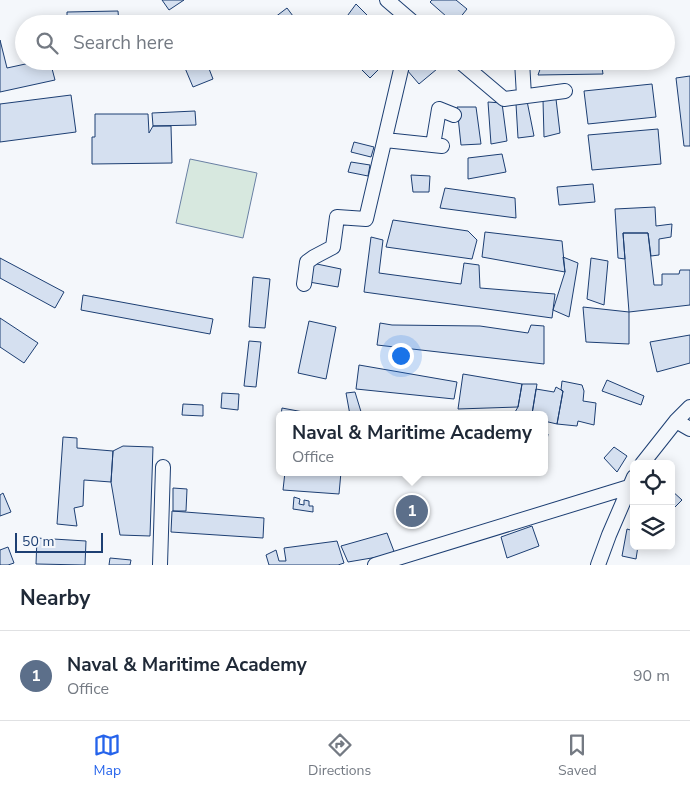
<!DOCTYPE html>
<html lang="en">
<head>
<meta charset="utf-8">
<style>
  body { margin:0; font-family:"Nunito Sans",sans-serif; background:#f6f6f7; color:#1f2937 }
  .controls { position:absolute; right:15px; bottom:15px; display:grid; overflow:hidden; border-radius:8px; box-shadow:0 2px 12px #0003 }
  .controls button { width:45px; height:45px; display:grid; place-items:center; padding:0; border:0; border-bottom:1px solid #e0e1e3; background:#fff; color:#1f2937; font:25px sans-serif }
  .scale { position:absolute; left:15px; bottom:12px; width:88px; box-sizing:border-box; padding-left:5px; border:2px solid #1d3f73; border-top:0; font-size:14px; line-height:18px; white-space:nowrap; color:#1d3f73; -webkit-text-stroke:4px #f4f7fb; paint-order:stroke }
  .you { position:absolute; left:400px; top:355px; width:18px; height:18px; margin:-12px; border:4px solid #fff; border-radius:50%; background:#1a73e8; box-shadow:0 0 0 8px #1a73e833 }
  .badge { display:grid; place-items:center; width:32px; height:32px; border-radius:50%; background:#2563eb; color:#fff; font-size:16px; font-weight:700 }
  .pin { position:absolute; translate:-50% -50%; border:2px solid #fff; box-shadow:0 1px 5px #0006 }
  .popup { position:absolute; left:276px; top:411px; width:272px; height:65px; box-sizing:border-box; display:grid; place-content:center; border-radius:8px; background:#fff; filter:drop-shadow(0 1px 4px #0005); font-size:16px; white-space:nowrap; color:#747a83 }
  .popup b { font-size:19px; color:#1f2937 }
  .popup::after { content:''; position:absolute; left:50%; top:100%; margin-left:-10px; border:10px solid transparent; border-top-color:#fff }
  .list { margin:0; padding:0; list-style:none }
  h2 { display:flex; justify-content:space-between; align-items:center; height:65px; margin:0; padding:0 20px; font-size:21px }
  h2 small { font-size:16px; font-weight:400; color:#747a83 }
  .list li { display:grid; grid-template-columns:32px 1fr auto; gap:15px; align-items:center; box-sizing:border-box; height:90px; padding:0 20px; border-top:1px solid #e0e1e3 }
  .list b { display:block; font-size:19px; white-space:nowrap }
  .list p { margin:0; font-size:16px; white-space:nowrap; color:#747a83 }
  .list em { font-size:16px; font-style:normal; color:#747a83 }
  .icon { flex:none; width:28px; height:28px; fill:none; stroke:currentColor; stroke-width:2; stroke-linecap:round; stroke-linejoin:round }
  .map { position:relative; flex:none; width:690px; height:565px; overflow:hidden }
  .search { position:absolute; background:#fff; box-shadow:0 2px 12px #0003; left:15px; right:15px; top:15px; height:55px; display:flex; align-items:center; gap:12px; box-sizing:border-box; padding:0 18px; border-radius:28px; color:#747a83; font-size:19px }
  .sheet { height:155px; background:#fff }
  nav { display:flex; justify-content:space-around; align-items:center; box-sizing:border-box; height:70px; border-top:1px solid #e0e1e3; background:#fff; font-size:14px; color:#747a83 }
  nav a { display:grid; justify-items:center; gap:2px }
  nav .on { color:#2563eb }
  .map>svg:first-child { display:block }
  .green { fill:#d7e8df; stroke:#687fa3 }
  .building { fill:#d5e0f0; stroke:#1d3f73 }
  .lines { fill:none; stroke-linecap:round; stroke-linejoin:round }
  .minor-casing { stroke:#1d3f73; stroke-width:16 }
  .minor { stroke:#f4f7fb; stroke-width:14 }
</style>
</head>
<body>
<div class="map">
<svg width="690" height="565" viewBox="0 0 690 565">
  <rect width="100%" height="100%" fill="#f4f7fb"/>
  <path class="green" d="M190,159L257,173L243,238L176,223Z"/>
  <path class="building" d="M162,0H184L169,10Z
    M432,0H456L467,9L455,24L430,2Z
    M356,4L376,24H351L345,19Z
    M287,8L299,24H266Z
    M118,11L119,24H67V12Z
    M0,40L7,68L30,63V61H50L55,80L0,92Z
    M182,61H206L213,79L193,87Z
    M351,61H365L358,68Z
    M369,61H380L384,64L370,78L361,69Z
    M416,61H440L443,64L419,84L407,70Z
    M543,61H601L603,74L538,75Z
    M690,76V146H684L676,78Z
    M652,84L656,117L588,124L584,91Z
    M71,95L76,132L0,142V104Z
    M556,99L560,133L544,137L543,100Z
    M527,101L534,136L518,138L516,104Z
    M488,102L502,103L507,141L491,144Z
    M457,107H476L481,144L461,145Z
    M195,111L196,125L153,126L152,113Z
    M95,114H148L149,133L153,126H171L172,163L92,164V137H95Z
    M658,129L661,164L592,170L588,135Z
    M354,142L374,147L371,157L351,152Z
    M502,154L506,172L468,179V158Z
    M351,162L370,165L368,176L348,172Z
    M411,175L430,176L429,192H413Z
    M593,184L595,202L559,205L557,187Z
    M445,188L515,198L516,218L440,208Z
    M655,207L656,226L672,224L671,237L659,239V255L651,256L648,233H623L625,259L618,258L615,209Z
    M393,220L468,231L477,240L472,259L386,247Z
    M485,232L562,241L565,272L482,257Z
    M623,233H648L654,285H662V274H679L680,270H690V305L629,312Z
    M371,237L383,240L379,273L461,284L464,263L479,265L480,288L555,294L552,318L364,292Z
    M563,257L578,263L569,317L553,310L565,272Z
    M0,258L64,292L55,308L0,278Z
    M591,258L608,261L604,305L587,299Z
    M312,263L341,269L338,287L309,282Z
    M253,277L270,279L265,328L249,327Z
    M83,295L213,319L210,334L81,310Z
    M583,307L629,312V344L586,342Z
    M0,318L38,343L24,363L0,347Z
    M309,321L336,327L326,379L298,373Z
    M380,323L392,325L480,326L528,333L531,325L544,326V364L377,345Z
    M690,335V363L657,372L650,342Z
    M249,341L261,342L256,387L244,386Z
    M359,365L457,382L454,399L356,389Z
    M463,374L522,384L518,407L458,409Z
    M607,380L644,396L641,405L602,391Z
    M562,381L582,385L584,391L583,401L596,403L594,425L578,421L577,426L557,424L563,391L561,390Z
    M522,384H537L532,414L515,412L518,407Z
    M556,387L563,391L557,424L544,421V415H532V414L536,389L554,392Z
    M355,392L362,415H350L346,393Z
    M222,393L239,394L238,410L221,408Z
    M183,404L203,405V416L182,415Z
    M282,408L314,414V415H281Z
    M544,434H548L544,457Z
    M63,437L77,438V448L113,451L111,482L84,480L83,506L74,508L77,526L57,524Z
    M123,446L153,447L150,536L120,535L111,482L113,451Z
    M614,447L627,456L617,472L604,458Z
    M285,472H341L339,494L283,490Z
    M173,488L187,489L186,511H173Z
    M671,490L682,500L673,509L671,508Z
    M3,493L11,512L0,516V495Z
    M294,497L300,499L299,504L304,505V500L309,501V506H313V512L293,509Z
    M172,511L264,518L263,538L171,532Z
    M532,526L539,546L507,558L501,537Z
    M627,529L634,531V546H638L636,559L622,556Z
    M387,533L395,554L348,562L341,546Z
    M37,538L86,541L85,565L36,564Z
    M337,541L344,563L338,565H269L266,555L276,550L279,561H286L284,548Z
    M8,547L14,563L8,565H0V550Z
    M110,558L131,560L130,565H109Z"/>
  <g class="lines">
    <defs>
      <path id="minor" d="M387,0L415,24
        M459,61L504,99L565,91
        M522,61L524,96
        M385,140L442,146
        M433,145L439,109L454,115
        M304,284L307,262L314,257L333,247L337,217L366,219L403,61
        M676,421L690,429
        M642,464L676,421L690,407
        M160,565L163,467
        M375,565L629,487
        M598,565L609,535L634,477"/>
    </defs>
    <use href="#minor" class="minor-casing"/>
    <use href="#minor" class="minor"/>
  </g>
</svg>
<div class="controls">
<button><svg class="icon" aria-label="locate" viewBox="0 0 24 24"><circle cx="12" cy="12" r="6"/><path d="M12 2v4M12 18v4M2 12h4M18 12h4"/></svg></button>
<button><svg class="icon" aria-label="layers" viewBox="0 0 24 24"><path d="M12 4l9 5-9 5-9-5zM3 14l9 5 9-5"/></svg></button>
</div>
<div class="scale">50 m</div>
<div class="you"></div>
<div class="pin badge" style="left:412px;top:511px;background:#5c6f8a">1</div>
<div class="popup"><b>Naval &amp; Maritime Academy</b>Office</div>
<div class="search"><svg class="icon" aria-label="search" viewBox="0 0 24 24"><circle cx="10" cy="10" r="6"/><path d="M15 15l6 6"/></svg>Search here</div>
</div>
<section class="sheet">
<h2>Nearby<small></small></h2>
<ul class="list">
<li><span class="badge" style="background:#5c6f8a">1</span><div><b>Naval &amp; Maritime Academy</b><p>Office</p></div><em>90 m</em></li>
</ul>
</section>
<nav>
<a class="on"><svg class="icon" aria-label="map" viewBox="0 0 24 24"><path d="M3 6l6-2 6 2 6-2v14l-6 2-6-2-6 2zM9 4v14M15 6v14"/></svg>Map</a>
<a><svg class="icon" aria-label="directions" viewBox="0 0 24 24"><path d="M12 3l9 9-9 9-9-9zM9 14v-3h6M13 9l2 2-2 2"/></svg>Directions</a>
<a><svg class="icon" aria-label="saved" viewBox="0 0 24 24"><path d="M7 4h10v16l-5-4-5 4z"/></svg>Saved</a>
</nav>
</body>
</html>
